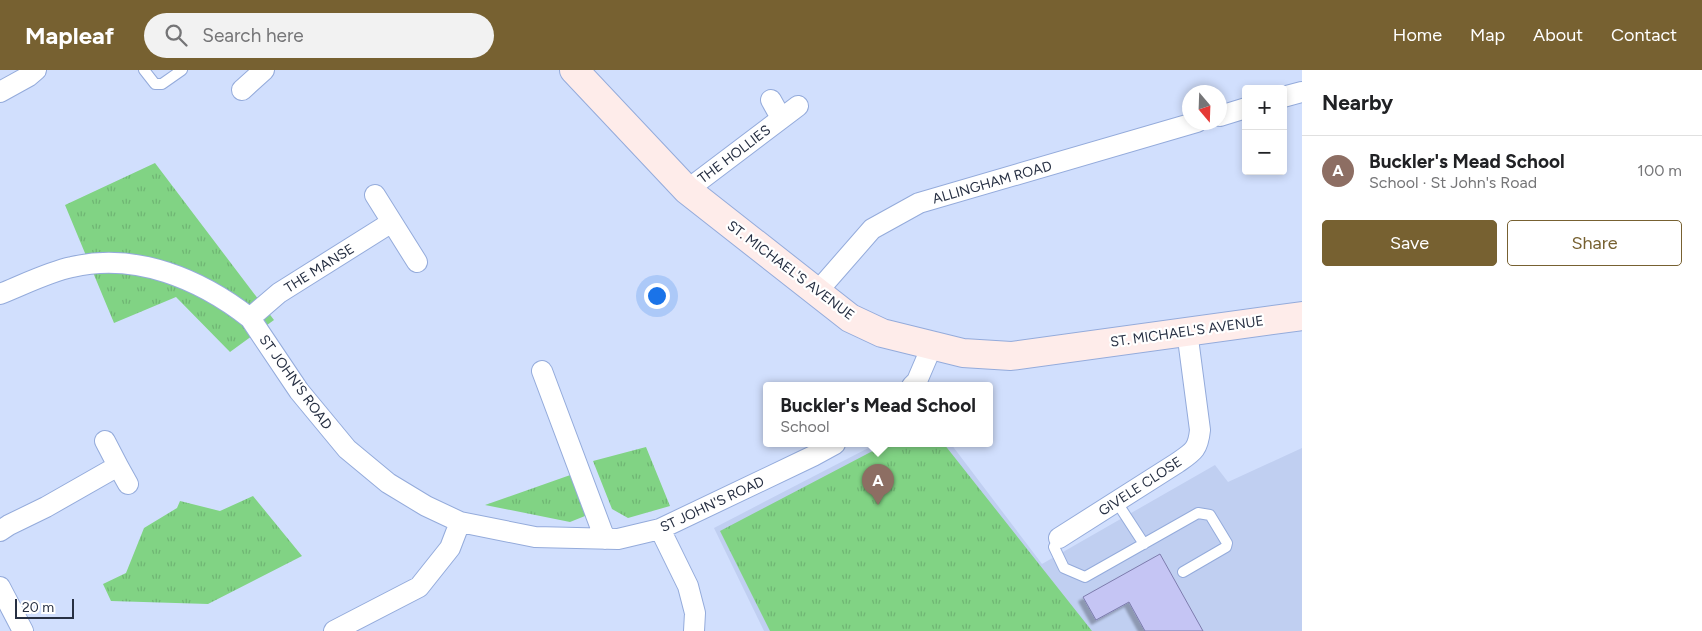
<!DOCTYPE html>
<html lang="en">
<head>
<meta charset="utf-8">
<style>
  body { margin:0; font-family:Figtree,sans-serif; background:#f2f2f2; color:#202124 }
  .controls { position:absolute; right:15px; top:15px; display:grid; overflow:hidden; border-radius:5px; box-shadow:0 2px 8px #0003 }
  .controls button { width:45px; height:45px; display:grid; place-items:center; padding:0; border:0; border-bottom:1px solid #e0e0e0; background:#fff; color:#202124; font:25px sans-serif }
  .compass { position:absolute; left:1182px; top:15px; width:45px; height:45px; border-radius:50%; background:#fff; box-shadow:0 2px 8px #0003; rotate:161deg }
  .scale { position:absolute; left:15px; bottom:12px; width:59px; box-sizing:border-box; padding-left:5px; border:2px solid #273043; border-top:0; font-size:14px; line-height:18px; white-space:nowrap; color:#273043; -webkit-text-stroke:4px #fff; paint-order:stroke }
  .you { position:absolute; left:656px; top:225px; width:18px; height:18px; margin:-12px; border:4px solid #fff; border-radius:50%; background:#1a73e8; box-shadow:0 0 0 8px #1a73e833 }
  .badge { display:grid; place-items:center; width:32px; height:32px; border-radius:50%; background:#776131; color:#fff; font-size:16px; font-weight:700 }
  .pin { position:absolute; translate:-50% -41px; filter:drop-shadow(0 1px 2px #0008) }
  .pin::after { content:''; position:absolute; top:26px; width:18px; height:15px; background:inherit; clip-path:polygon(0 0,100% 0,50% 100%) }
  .popup { position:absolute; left:763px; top:312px; width:230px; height:65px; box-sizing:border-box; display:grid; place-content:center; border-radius:5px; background:#fff; filter:drop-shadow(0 1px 4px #0005); font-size:16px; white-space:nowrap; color:#757577 }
  .popup b { font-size:19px; color:#202124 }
  .popup::after { content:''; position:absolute; left:50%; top:100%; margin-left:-10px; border:10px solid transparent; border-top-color:#fff }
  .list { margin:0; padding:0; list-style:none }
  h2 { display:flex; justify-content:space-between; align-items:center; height:65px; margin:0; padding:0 20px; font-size:21px }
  h2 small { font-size:16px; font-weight:400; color:#757577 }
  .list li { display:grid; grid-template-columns:32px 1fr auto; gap:15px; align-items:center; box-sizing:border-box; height:70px; padding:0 20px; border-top:1px solid #e0e0e0 }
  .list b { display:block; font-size:19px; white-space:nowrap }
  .list p { margin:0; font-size:16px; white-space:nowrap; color:#757577 }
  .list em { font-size:16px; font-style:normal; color:#757577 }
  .actions { display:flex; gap:10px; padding:15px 20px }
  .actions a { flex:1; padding:11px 0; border:1px solid #776131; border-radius:5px; text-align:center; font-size:18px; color:#776131 }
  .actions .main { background:#776131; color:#fff }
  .icon { flex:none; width:28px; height:28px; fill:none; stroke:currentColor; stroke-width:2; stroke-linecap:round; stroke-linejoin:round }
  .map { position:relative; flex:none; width:1302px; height:561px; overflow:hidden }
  header { display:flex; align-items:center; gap:30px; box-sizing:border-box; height:70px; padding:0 25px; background:#776131; color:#fff }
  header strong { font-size:24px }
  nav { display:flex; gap:28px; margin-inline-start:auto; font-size:18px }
  .search { width:350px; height:45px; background:#f2f2f2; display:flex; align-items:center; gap:12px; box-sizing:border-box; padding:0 18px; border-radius:28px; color:#757577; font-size:19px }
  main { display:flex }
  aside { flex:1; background:#fff }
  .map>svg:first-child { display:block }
  .built { fill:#c0cff1 }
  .grass { fill:url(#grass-tufts) }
  .building { fill:#c5c5f4; stroke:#7d7cad; filter:url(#shadow) }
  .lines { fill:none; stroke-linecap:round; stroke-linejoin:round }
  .lane-casing { stroke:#94abdb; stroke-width:12 }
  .street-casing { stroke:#94abdb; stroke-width:22 }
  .secondary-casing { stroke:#94abdb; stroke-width:30 }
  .lane { stroke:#fff; stroke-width:10 }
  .street { stroke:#fff; stroke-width:20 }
  .secondary { stroke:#feecea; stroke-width:28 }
  .labels { text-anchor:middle; stroke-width:4.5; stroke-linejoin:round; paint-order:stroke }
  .street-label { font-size:14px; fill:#273043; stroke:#fff }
</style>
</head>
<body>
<header>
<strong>Mapleaf</strong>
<div class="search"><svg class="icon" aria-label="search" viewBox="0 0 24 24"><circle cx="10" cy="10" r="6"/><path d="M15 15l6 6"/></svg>Search here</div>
<nav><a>Home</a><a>Map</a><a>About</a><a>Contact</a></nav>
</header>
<main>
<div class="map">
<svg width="1302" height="561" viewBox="0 0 1302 561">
  <defs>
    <pattern id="grass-tufts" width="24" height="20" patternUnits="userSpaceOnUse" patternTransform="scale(1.25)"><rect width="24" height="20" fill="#81d384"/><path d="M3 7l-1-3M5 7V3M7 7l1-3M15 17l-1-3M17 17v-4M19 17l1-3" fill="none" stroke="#6fb573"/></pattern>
    <filter id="shadow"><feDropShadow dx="-4.5" dy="4.5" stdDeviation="1" flood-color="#0004"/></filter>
  </defs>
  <rect width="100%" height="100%" fill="#d1dffd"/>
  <path class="built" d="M876,374H951L1042,494L1215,395L1228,412L1302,378V561H764L714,458Z"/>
  <path class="grass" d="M155,93L274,250L230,282L176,227L114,253L65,135Z
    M886,374H944L1092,561H770L720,461Z
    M646,377L670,436L628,448L612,439L593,391Z
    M576,403L590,435L585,446L570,452L485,435Z
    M253,426L302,486L208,534L111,531L103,514L126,503L144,458L177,438L180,431L220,441Z"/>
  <path class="building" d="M1160,484L1203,561H1145L1129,532L1096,550L1083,527Z"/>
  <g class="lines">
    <defs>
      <path id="lane" d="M144,0L155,14H162L182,0
        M1116,431L1144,474
        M1059,468L1054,477L1064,498L1085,507L1198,443L1210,445L1227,473L1226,477L1183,502"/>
      <path id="street" d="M242,20L264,0
        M0,22L29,6L36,0
        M1283,27L1302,22
        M771,30L781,48
        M1220,46L1246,38
        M687,120L798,36
        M375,125L417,192
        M817,222L872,159L919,133L1197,52
        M0,224C23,215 48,202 72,197C136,182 200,209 250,248L299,321L347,379L388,413L426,436L460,452L535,467L618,469L660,459L813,386L835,374
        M250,248L279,223L392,152
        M542,301L605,469
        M912,316L917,311L932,276
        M118,396L128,414
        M660,459L688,516L695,543L694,561
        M0,461L9,455L46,437L118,396L105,371
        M1059,468L1177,393C1193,382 1198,380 1200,360L1187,261
        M0,517L23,561
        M334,561L419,517L450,478L460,452"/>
      <path id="secondary" d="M574,0L687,120L850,248L882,263L963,283L1011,286L1302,246"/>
    </defs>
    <use href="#lane" class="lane-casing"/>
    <use href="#street" class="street-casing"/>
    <use href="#secondary" class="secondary-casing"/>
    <use href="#lane" class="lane"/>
    <use href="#street" class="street"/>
    <use href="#secondary" class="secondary"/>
  </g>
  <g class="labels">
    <g class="street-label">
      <text transform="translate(734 84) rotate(-37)" y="5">THE HOLLIES</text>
      <text transform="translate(992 112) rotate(-16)" y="5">ALLINGHAM ROAD</text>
      <text transform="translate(319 198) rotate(-32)" y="5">THE MANSE</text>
      <text transform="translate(791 200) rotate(37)" y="5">ST. MICHAEL'S AVENUE</text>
      <text transform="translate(1187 261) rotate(-8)" y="5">ST. MICHAEL'S AVENUE</text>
      <text transform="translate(296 312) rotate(54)" y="5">ST JOHN'S ROAD</text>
      <text transform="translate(1140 416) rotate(-33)" y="5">GIVELE CLOSE</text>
      <text transform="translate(712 434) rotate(-25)" y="5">ST JOHN'S ROAD</text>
    </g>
  </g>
</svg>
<div class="controls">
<button>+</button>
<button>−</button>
</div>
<svg class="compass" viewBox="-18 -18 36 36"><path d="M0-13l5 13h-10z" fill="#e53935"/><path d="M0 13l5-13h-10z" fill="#757577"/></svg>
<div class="scale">20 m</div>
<div class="you"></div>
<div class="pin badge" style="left:878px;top:435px;background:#8d6e63">A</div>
<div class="popup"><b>Buckler's Mead School</b>School</div>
</div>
<aside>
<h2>Nearby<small></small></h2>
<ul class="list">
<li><span class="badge" style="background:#8d6e63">A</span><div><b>Buckler's Mead School</b><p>School · St John's Road</p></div><em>100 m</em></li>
</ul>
<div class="actions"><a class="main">Save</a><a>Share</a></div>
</aside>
</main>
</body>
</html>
